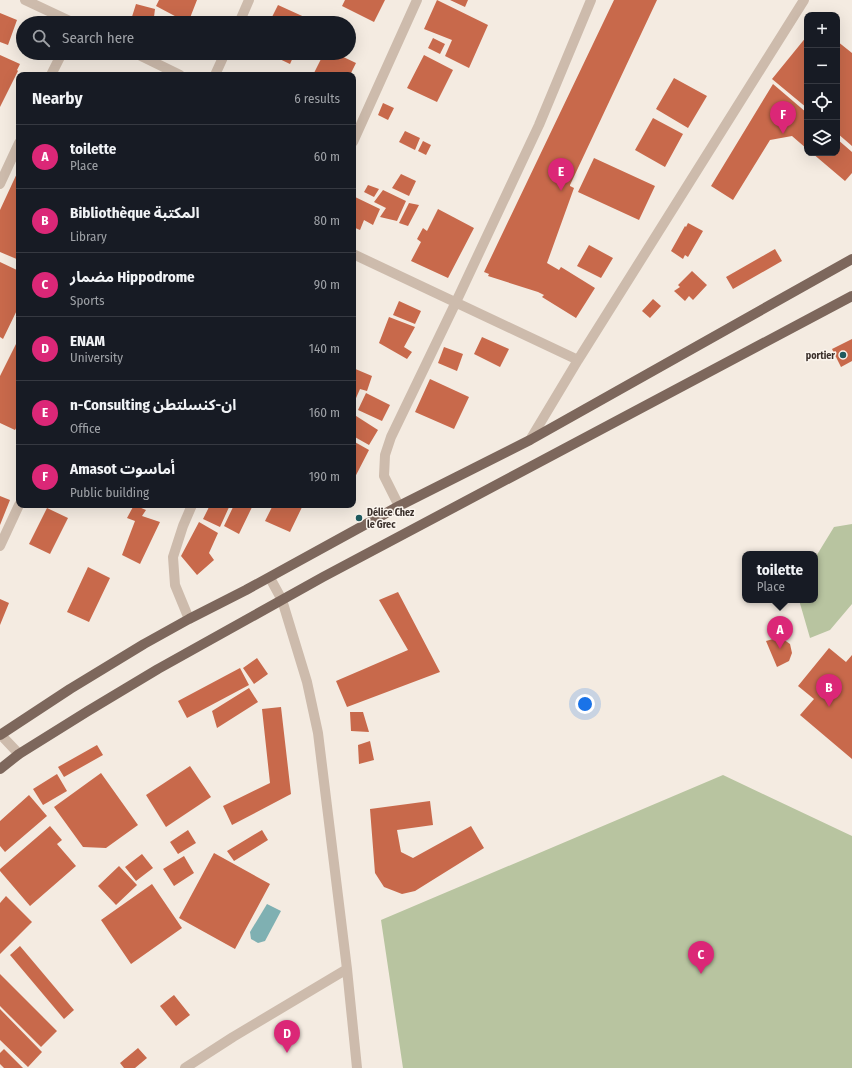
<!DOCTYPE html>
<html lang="en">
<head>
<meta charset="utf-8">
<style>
  body { margin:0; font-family:"Fira Sans Condensed","Noto Sans Arabic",sans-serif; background:#242831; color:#f1f3f6 }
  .controls { position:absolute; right:12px; top:12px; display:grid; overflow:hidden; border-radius:8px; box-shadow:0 4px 16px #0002 }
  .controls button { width:36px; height:36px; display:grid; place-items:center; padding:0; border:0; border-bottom:1px solid #363941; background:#171b24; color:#f1f3f6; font:20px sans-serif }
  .you { position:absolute; left:585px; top:704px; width:14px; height:14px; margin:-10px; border:3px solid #fff; border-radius:50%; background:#1a73e8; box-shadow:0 0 0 6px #1a73e833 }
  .badge { display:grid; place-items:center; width:26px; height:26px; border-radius:50%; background:#db2777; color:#fff; font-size:13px; font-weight:700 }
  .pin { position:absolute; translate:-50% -33px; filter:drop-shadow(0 1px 2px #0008) }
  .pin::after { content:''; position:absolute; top:21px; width:14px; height:12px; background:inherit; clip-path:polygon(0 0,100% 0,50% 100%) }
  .popup { position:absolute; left:742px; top:551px; width:76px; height:52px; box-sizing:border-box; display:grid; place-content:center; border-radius:8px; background:#171b24; filter:drop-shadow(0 1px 3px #0005); font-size:13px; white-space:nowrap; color:#9ea1a6 }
  .popup b { font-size:15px; color:#f1f3f6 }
  .popup::after { content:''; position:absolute; left:50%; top:100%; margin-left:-8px; border:8px solid transparent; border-top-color:#171b24 }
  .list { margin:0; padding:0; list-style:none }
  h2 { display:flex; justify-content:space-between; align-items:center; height:52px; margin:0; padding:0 16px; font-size:17px }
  h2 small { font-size:13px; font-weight:400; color:#9ea1a6 }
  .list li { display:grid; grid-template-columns:26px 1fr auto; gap:12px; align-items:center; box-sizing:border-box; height:64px; padding:0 16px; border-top:1px solid #363941 }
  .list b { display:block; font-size:15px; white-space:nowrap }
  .list p { margin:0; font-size:13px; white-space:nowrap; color:#9ea1a6 }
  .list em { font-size:13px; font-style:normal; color:#9ea1a6 }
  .icon { flex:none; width:22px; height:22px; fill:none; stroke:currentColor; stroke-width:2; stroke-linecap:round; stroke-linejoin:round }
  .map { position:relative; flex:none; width:852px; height:1068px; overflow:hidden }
  .search { position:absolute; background:#171b24; box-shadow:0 4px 16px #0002; left:16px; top:16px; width:340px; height:44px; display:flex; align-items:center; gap:10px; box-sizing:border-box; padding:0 14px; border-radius:22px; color:#9ea1a6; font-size:15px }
  .panel { position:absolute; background:#171b24; box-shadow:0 4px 16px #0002; left:16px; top:72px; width:340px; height:436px; border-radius:8px }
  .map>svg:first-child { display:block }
  .green { fill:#b8c4a0 }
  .water { fill:#7fb0b2 }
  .building { fill:#c8694b }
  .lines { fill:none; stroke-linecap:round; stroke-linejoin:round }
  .minor { stroke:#cdbbac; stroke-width:10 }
  .major { stroke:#7d675c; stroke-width:10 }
  .poi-dot { fill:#1f5a5e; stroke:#fbf5ee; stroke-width:1.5 }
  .labels { text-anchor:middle; stroke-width:3; stroke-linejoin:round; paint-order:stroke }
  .poi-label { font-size:10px; font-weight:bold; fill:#3b302b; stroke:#fbf5ee; text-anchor:end }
</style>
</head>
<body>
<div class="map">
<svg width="852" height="1068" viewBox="0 0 852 1068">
  <rect width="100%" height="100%" fill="#f4ebe1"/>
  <path class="green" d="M852,524V604L830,630L810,638L799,600H815V558L834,527Z
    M723,775L852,836V1068H403L381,920Z"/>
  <path class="water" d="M267,904L281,911L265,941L258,943L251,939L250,932Z"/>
  <path class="building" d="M159,0H197L188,23L156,6Z
    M345,0H385L374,22L342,6Z
    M437,0L488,25L469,68L445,56L452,40L424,29Z
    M450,0H468L465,7Z
    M614,0H657L570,185V186L574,188L547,263L559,270L561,267L595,288L576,318L542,297L544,295L538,292L488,276L489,274L484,272Z
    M136,4L155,9L154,17L159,20L158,23H130Z
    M278,5L311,20L310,23H269Z
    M0,13L17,20L8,45L0,42Z
    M23,23V39L16,36Z
    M807,36V108L772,79Z
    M433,38L445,44L440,54L428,48Z
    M837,41L852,53V146L837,133Z
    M267,53H295L290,64Z
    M324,53H335L356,63L350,75H313Z
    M0,55L20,64L17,70L18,71L0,107Z
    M424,55L453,70L437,102L407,88Z
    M674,78L707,96L688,128L656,109Z
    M773,84L807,113V149L792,136L770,140L733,200L711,186Z
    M383,103L394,108L388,120L378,115Z
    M653,118L683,134L665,167L635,150Z
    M405,131L420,138L415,150L399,142Z
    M837,139L852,152V173L845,181L812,153H837Z
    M423,141L431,145L426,155L418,151Z
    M594,158L655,186L639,220L578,192Z
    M19,169V260L0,252V210Z
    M401,174L416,181L409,196L392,188Z
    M368,185L379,189L374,197L364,192Z
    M383,190L406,201L397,221L380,217L386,208L374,202Z
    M353,196L380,209L373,225L364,220L360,230L353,227Z
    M409,203L419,205L408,226L399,223Z
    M438,209L474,228L448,278L411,261L421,242L417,239L423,228L427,231Z
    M688,223L703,231L688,257L685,255L683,259L671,251L685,226L686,227Z
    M589,245L613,258L601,278L577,266Z
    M775,249L782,261L733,289L726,277Z
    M0,262L19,271V306L3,339L0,337Z
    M692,271L707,285L693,300L689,296L685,301L674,291L680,287L678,285Z
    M653,299L661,306L650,318L642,311Z
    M399,301L421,311L415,324L393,315Z
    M389,317L415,327L404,347L412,352L407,359L379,343Z
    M482,337L509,349L500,367L474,354Z
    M19,338V423L15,430L0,423V376Z
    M852,339V361L841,367L832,349Z
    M444,347L463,354L457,371L438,363Z
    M353,368L372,376L367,391L360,389L353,405Z
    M430,379L469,397L454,429L415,412Z
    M366,393L390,405L382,421L358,410Z
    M353,414L378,430L369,445L353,436Z
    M353,441L369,450L353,481Z
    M0,496L10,500L0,525Z
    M134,505L146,510L142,516L160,522L140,564L122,555L135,521L127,518Z
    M210,505H230L220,527L203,519Z
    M234,505H253L239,534L224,526Z
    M273,505H303L290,532L265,521Z
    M47,508L68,518L50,554L29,544Z
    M199,522L218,533L209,553L214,560L197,575L181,556Z
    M88,567L110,578L89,622L67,612Z
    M398,592L440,672L347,707L336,681L408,650L379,600Z
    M0,599L9,603L0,625Z
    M780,637L790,644L792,653L789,661L777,667L766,641Z
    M829,648L846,662L852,655V759L800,715L814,699L798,686Z
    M257,658L268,674L254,684L243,668Z
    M240,668L249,685L187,718L178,701Z
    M249,688L258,702L217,728L212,711Z
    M281,707L291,794L232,825L223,806L270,783L262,709Z
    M350,712H363L369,732L351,731Z
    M370,741L374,760L359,764L358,745Z
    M97,745L103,755L64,777L58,767Z
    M190,766L211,797L166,827L146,795Z
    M101,773L138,825L106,848L83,847L54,807Z
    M57,774L67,791L43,805L33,789Z
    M29,795L47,816L5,852L0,846V821Z
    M430,801L433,825L397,830L401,852L413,858L471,826L484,848L415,891L402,894L384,887L375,873L370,809Z
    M50,826L62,840L57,844L76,866L30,906L0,871V869Z
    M188,830L196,843L178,854L170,842Z
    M262,830L268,840L234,861L227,851Z
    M214,853L270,884L235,949L179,918Z
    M142,854L153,868L136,881L125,867Z
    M184,856L194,873L174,886L163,869Z
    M119,866L137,885L116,905L98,886Z
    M152,884L182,928L131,964L101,920Z
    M6,896L32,922L0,954V903Z
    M20,946L74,1010L64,1019L10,955Z
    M0,974L57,1031L41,1047L0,1006Z
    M174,995L190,1015L176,1026L160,1006Z
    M0,1009L42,1052L28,1067L0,1040Z
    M138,1048L147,1058L135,1068H124L120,1063Z
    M4,1049L23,1068H4L0,1064V1053Z"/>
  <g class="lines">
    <path class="minor" d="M25,0L74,23
      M239,23L249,0
      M135,53L180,75
      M51,75L62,53
      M215,75L225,53
      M353,142L417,0
      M0,184L19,143
      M353,254L578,360L530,440
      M578,360L804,0
      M399,506L384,476L385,455L391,437L456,302L539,125L591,0
      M0,546L19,505
      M270,578L282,600L307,682L318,733L347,969L357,1068
      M189,619L175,585L173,557L183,526L192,505
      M0,734L19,754
      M185,1068L233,1037L347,969"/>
    <path class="major" d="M0,735L70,689L144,644L189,619L246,590L399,506L530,440L852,259
      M0,769L19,754L88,711L158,669L323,577L852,296"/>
  </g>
  <g class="poi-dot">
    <circle cx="843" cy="355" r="4"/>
    <circle cx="359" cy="518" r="4"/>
  </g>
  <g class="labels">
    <g class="poi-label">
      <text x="835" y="359">portier</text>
      <text x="367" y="516" text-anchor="start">Délice Chez<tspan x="367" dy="12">le Grec</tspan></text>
    </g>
  </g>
</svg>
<div class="controls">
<button>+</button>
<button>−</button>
<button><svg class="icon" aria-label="locate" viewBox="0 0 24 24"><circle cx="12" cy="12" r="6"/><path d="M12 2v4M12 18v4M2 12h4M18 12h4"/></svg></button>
<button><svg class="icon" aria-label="layers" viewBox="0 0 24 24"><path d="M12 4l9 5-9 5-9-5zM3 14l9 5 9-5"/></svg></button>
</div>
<div class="you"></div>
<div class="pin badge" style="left:780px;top:649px">A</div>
<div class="popup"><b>toilette</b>Place</div>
<div class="pin badge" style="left:829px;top:707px">B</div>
<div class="pin badge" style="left:701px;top:974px">C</div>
<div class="pin badge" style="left:287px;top:1053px">D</div>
<div class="pin badge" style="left:561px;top:191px">E</div>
<div class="pin badge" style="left:783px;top:134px">F</div>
<div class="search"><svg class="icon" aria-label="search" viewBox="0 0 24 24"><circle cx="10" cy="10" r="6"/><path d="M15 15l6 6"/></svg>Search here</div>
<section class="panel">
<h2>Nearby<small>6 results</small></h2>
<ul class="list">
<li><span class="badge">A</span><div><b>toilette</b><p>Place</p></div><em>60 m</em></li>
<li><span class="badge">B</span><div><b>Bibliothèque المكتبة</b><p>Library</p></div><em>80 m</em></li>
<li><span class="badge">C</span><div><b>مضمار Hippodrome</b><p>Sports</p></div><em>90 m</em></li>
<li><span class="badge">D</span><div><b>ENAM</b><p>University</p></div><em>140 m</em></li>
<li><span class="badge">E</span><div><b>n-Consulting ان-كنسلتطن</b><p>Office</p></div><em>160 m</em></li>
<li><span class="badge">F</span><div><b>Amasot أماسوت</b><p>Public building</p></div><em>190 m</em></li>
</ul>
</section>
</div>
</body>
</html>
